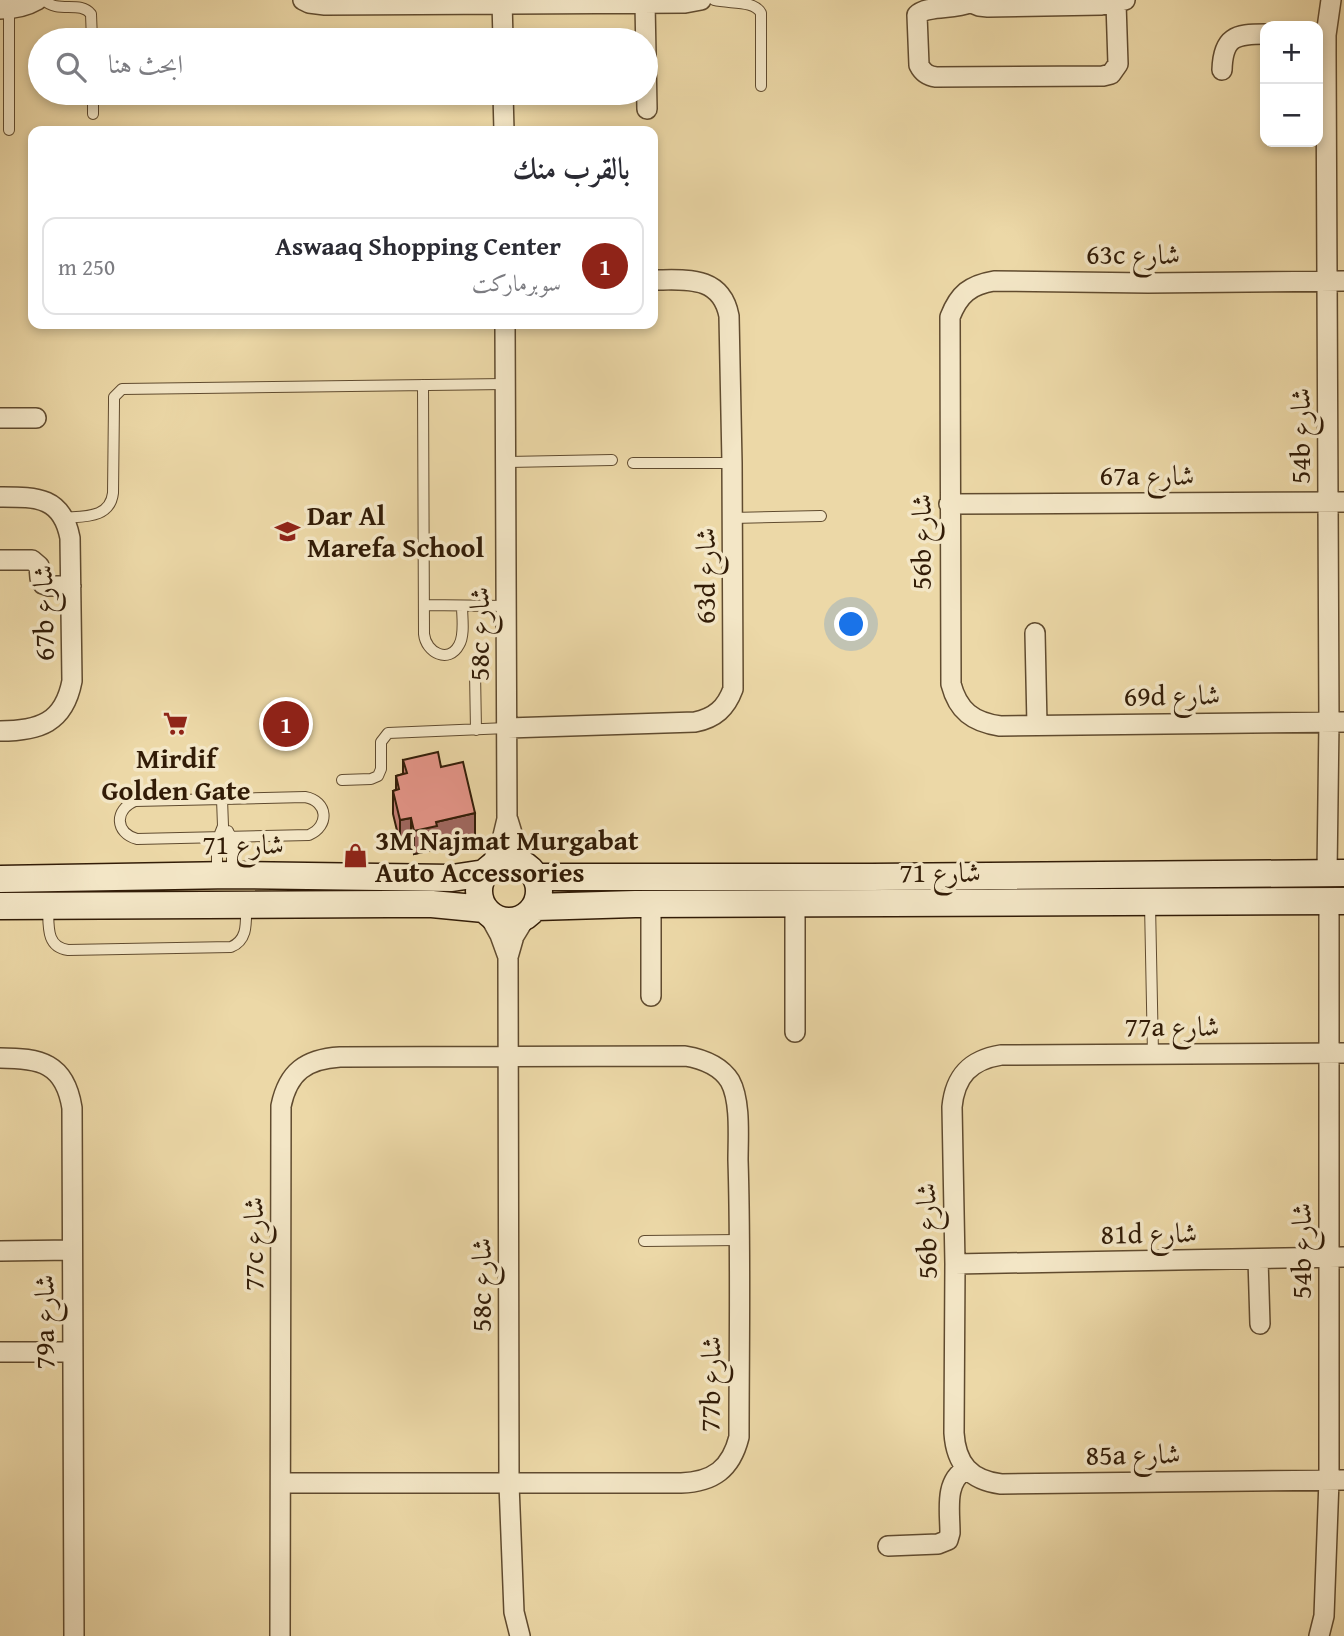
<!DOCTYPE html>
<html lang="ar">
<head>
<meta charset="utf-8">
<style>
  body { margin:0; font-family:"Gentium Book Plus",Amiri,serif; background:#f2f2f3; color:#2b2b33; direction:rtl }
  .controls { position:absolute; right:21px; top:21px; display:grid; overflow:hidden; border-radius:14px; box-shadow:0 4px 10px #0003 }
  .controls button { width:63px; height:63px; display:grid; place-items:center; padding:0; border:0; border-bottom:2px solid #e1e1e2; background:#fff; color:#2b2b33; font:35px sans-serif }
  .you { position:absolute; left:852px; top:625px; width:24px; height:24px; margin:-18px; border:5px solid #fff; border-radius:50%; background:#1a73e8; box-shadow:0 0 0 10px #1a73e833 }
  .badge { display:grid; place-items:center; width:46px; height:46px; border-radius:50%; background:#8f2418; color:#fff; font-size:23px; font-weight:700 }
  .pin { position:absolute; translate:-50% -50%; border:4px solid #fff; box-shadow:0 2px 7px #0006 }
  .list { margin:0; padding:0; list-style:none }
  h2 { display:flex; justify-content:space-between; align-items:center; height:91px; margin:0; padding:0 28px; font-size:30px }
  h2 small { font-size:23px; font-weight:400; color:#7c7c81 }
  .list li { display:grid; grid-template-columns:46px 1fr auto; gap:21px; align-items:center; box-sizing:border-box; height:98px; margin:0 14px 14px; padding:0 14px; border:2px solid #e1e1e2; border-radius:14px }
  .list b { display:block; font-size:26px; white-space:nowrap }
  .list p { margin:0; font-size:23px; white-space:nowrap; color:#7c7c81 }
  .list em { font-size:23px; font-style:normal; color:#7c7c81 }
  .icon { flex:none; width:38px; height:38px; fill:none; stroke:currentColor; stroke-width:2; stroke-linecap:round; stroke-linejoin:round }
  .map { position:relative; flex:none; width:1344px; height:1636px; overflow:hidden; direction:ltr }
  .search { position:absolute; background:#fff; box-shadow:0 4px 10px #0003; left:28px; top:28px; width:630px; height:77px; display:flex; align-items:center; gap:18px; box-sizing:border-box; padding:0 24px; border-radius:38px; color:#7c7c81; font-size:26px }
  .panel { position:absolute; background:#fff; box-shadow:0 4px 10px #0003; left:28px; top:126px; width:630px; height:203px; border-radius:14px; direction:rtl }
  .map>svg:first-child { display:block }
  .lines { fill:none; stroke-linecap:round; stroke-linejoin:round }
  .lane-casing { stroke:#604b2f; stroke-width:12 }
  .street-casing { stroke:#604b2f; stroke-width:22 }
  .secondary-casing { stroke:#321c07; stroke-width:29 }
  .lane { stroke:#f3e6c6; stroke-width:10 }
  .street { stroke:#f3e6c6; stroke-width:19 }
  .secondary { stroke:#f3e6c6; stroke-width:26 }
  .wall { fill:#c58076; stroke:#321c07; stroke-width:2 }
  .shaded-wall { fill:#a06860; stroke:#321c07; stroke-width:2 }
  .building { fill:#e59589; stroke:#321c07; stroke-width:2 }
  .labels { text-anchor:middle; stroke-width:7; stroke-linejoin:round; paint-order:stroke }
  .street-label { font-size:28px; fill:#321c07; stroke:#f3e6c6 }
  .poi-label { font-size:28px; font-weight:bold; fill:#321c07; stroke:#f3e6c6; text-anchor:start }
</style>
</head>
<body>
<div class="map">
<svg width="1344" height="1636" viewBox="0 0 1344 1636">
  <rect width="100%" height="100%" fill="#ecd8a7"/>
  <filter id="stains"><feTurbulence type="fractalNoise" baseFrequency=".00286" numOctaves="4"/><feColorMatrix values="0 0 0 0 .2 0 0 0 0 .09 0 0 0 0 .02 0 0 0 .5 -.17"/></filter>
  <radialGradient id="worn" r=".72"><stop offset=".6" stop-color="#630" stop-opacity="0"/><stop offset="1" stop-color="#630" stop-opacity=".3"/></radialGradient>
  <g class="lines">
    <defs>
      <path id="lane" d="M44,0C58,14 80,0 91,14L92,40
        M714,0C730,4 754,0 761,13V86
        M9,9V130
        M93,93V114
        M423,385L424,634C426,653 449,664 459,645C465,635 462,617 462,606
        M506,462L612,460
        M633,463H732
        M63,518C83,516 110,519 113,493L114,403V397L122,389L505,384
        M732,518L821,516
        M424,605L506,606
        M475,672L476,730
        M342,780L371,779L378,776L381,769V742L388,733L507,728
        M305,797C328,801 330,826 309,835L137,839C115,833 114,810 135,801Z
        M228,831L232,840V874
        M217,875V841L223,826L222,799
        M1150,904L1153,1054
        M48,906C49,924 45,947 68,950L231,947C248,940 246,923 246,906
        M644,1241L739,1240"/>
      <path id="street" d="M303,0L309,3L325,5L685,3L701,0
        M502,0L503,40
        M964,0L979,6L988,7L1101,5L1125,0
        M645,3L647,109
        M969,3C954,10 927,5 917,15L919,65C923,73 928,76 936,77L1103,76L1111,74L1118,64L1116,3
        M0,9C14,9 25,7 37,0
        M1222,70C1223,37 1235,34 1265,34
        M503,93L504,131
        M1344,281L1148,283L994,281C970,285 959,294 950,317L951,684C958,711 973,722 1000,726L1344,722
        M0,418H36
        M0,497C36,497 62,496 70,538L72,681C64,723 39,731 0,731
        M949,504L1344,502
        M0,560H32L39,566L40,578L43,584L49,586H71
        M1035,633L1037,725
        M507,728L695,722C715,718 726,708 733,689L732,463L729,316C721,275 686,280 653,280
        M508,820L515,843L526,866
        M490,867L501,844L507,819L505,324
        M1327,873L1329,722L1326,56V35L1331,0
        M651,904V996
        M795,904V1032
        M489,915L500,935L508,957
        M1344,1053L1001,1055C970,1060 955,1076 952,1107L955,1264L954,1433C956,1464 970,1480 1001,1484L1344,1480
        M0,1058C40,1058 65,1063 72,1108L74,1636
        M0,1251L72,1250
        M1258,1259L1260,1324
        M955,1264L1344,1257
        M0,1352H72
        M888,1546L938,1544L948,1540L950,1533C950,1510 944,1482 966,1469
        M280,1636L281,1106C288,1072 306,1059 340,1057L685,1056C703,1059 720,1065 730,1081C741,1101 738,1138 738,1160C741,1252 739,1345 739,1437C731,1469 713,1482 681,1483H281
        M520,1636L514,1612L509,1484L508,957L514,936L525,918
        M1319,1636L1324,1616L1329,1480V902"/>
      <path id="secondary" d="M479 891a30 30 0 1 1 60 0a30 30 0 1 1-60 0Z
        M536,877H872L1344,873
        M0,879L232,875L452,878L485,873
        M0,906L388,904H432L484,909
        M536,907L635,904L1344,901"/>
    </defs>
    <use href="#lane" class="lane-casing"/>
    <use href="#street" class="street-casing"/>
    <use href="#secondary" class="secondary-casing"/>
    <use href="#lane" class="lane"/>
    <use href="#street" class="street"/>
    <use href="#secondary" class="secondary"/>
  </g>
  <path class="wall" d="M403,760L441,767L475,836L437,845V849L414,854L411,840L400,843L393,814V791L396,790V776L403,774Z"/>
  <path class="shaded-wall" d="M475,813V836L437,845V849L414,854V831L436,822Z
    M411,818V840L400,843V820Z"/>
  <path class="building" d="M438,752L441,767L463,762L475,813L436,822L437,826L414,831L411,818L400,820L393,791L399,789L396,776L407,773L403,760Z"/>
  <defs>
    <symbol id="school-bare" viewBox="-9 -9 18 18"><path d="M0-5L7-2L0 1L-7-2ZM-4 1L0 2.5L4 1V4Q0 6-4 4Z" fill="#8f2418" stroke="#f3e6c6" stroke-width="2.5" paint-order="stroke"/></symbol>
    <symbol id="supermarket-bare" viewBox="-9 -9 18 18"><path d="M-6-5.5h2.5l.6 2H6L4.5 2H-2.5L-4.4-4H-6ZM-1.5 3.2a1.3 1.3 0 1 0 .1 0ZM3 3.2a1.3 1.3 0 1 0 .1 0Z" fill="#8f2418" stroke="#f3e6c6" stroke-width="2.5" paint-order="stroke"/></symbol>
    <symbol id="shop-bare" viewBox="-9 -9 18 18"><path d="M-5-2.5h2.3a2.7 3.5 0 0 1 5.4 0H5L5.5 6h-11ZM-1.5-2.5h3a1.5 2.3 0 0 0-3 0Z" fill="#8f2418" stroke="#f3e6c6" stroke-width="2.5" paint-order="stroke"/></symbol>
  </defs>
  <g fill-rule="evenodd">
    <use href="#school-bare" x="270" y="514" width="35" height="35"/>
    <use href="#supermarket-bare" x="158" y="706" width="35" height="35"/>
    <use href="#shop-bare" x="338" y="838" width="35" height="35"/>
  </g>
  <g class="labels">
    <g class="street-label">
      <text x="1133" y="264">63c شارع</text>
      <text transform="translate(1300 436) rotate(-90)" y="10">54b شارع</text>
      <text x="1147" y="485">67a شارع</text>
      <text transform="translate(921 542) rotate(-90)" y="10">56b شارع</text>
      <text transform="translate(705 576) rotate(-90)" y="10">63d شارع</text>
      <text transform="translate(43 613) rotate(-91)" y="10">67b شارع</text>
      <text transform="translate(479 634) rotate(-90)" y="10">58c شارع</text>
      <text transform="translate(1172 695) rotate(-1)" y="10">69d شارع</text>
      <text x="243" y="854">شارع 71</text>
      <text x="940" y="882">شارع 71</text>
      <text x="1172" y="1036">77a شارع</text>
      <text transform="translate(926 1231) rotate(-91)" y="10">56b شارع</text>
      <text transform="translate(1149 1233) rotate(-1)" y="10">81d شارع</text>
      <text transform="translate(253 1244) rotate(-90)" y="10">77c شارع</text>
      <text transform="translate(1301 1251) rotate(-90)" y="10">54b شارع</text>
      <text transform="translate(481 1285) rotate(-90)" y="10">58c شارع</text>
      <text transform="translate(44 1322) rotate(-90)" y="10">79a شارع</text>
      <text transform="translate(710 1384) rotate(-89)" y="10">77b شارع</text>
      <text transform="translate(1133 1454) rotate(-1)" y="10">85a شارع</text>
    </g>
    <g class="poi-label">
      <text x="307" y="525">Dar Al<tspan x="307" dy="32">Marefa School</tspan></text>
      <text x="176" y="768" text-anchor="middle">Mirdif<tspan x="176" dy="32">Golden Gate</tspan></text>
      <text x="375" y="850">3M Najmat Murgabat<tspan x="375" dy="32">Auto Accessories</tspan></text>
    </g>
  </g>
  <rect width="100%" height="100%" filter="url(#stains)"/>
  <rect width="100%" height="100%" fill="url(#worn)"/>
</svg>
<div class="controls">
<button>+</button>
<button>−</button>
</div>
<div class="you"></div>
<div class="pin badge" style="left:286px;top:724px">1</div>
<div class="search"><svg class="icon" aria-label="search" viewBox="0 0 24 24"><circle cx="10" cy="10" r="6"/><path d="M15 15l6 6"/></svg>ابحث هنا</div>
<section class="panel">
<h2>بالقرب منك<small></small></h2>
<ul class="list">
<li><span class="badge">1</span><div><b>Aswaaq Shopping Center</b><p>سوبرماركت</p></div><em>250 m</em></li>
</ul>
</section>
</div>
</body>
</html>
